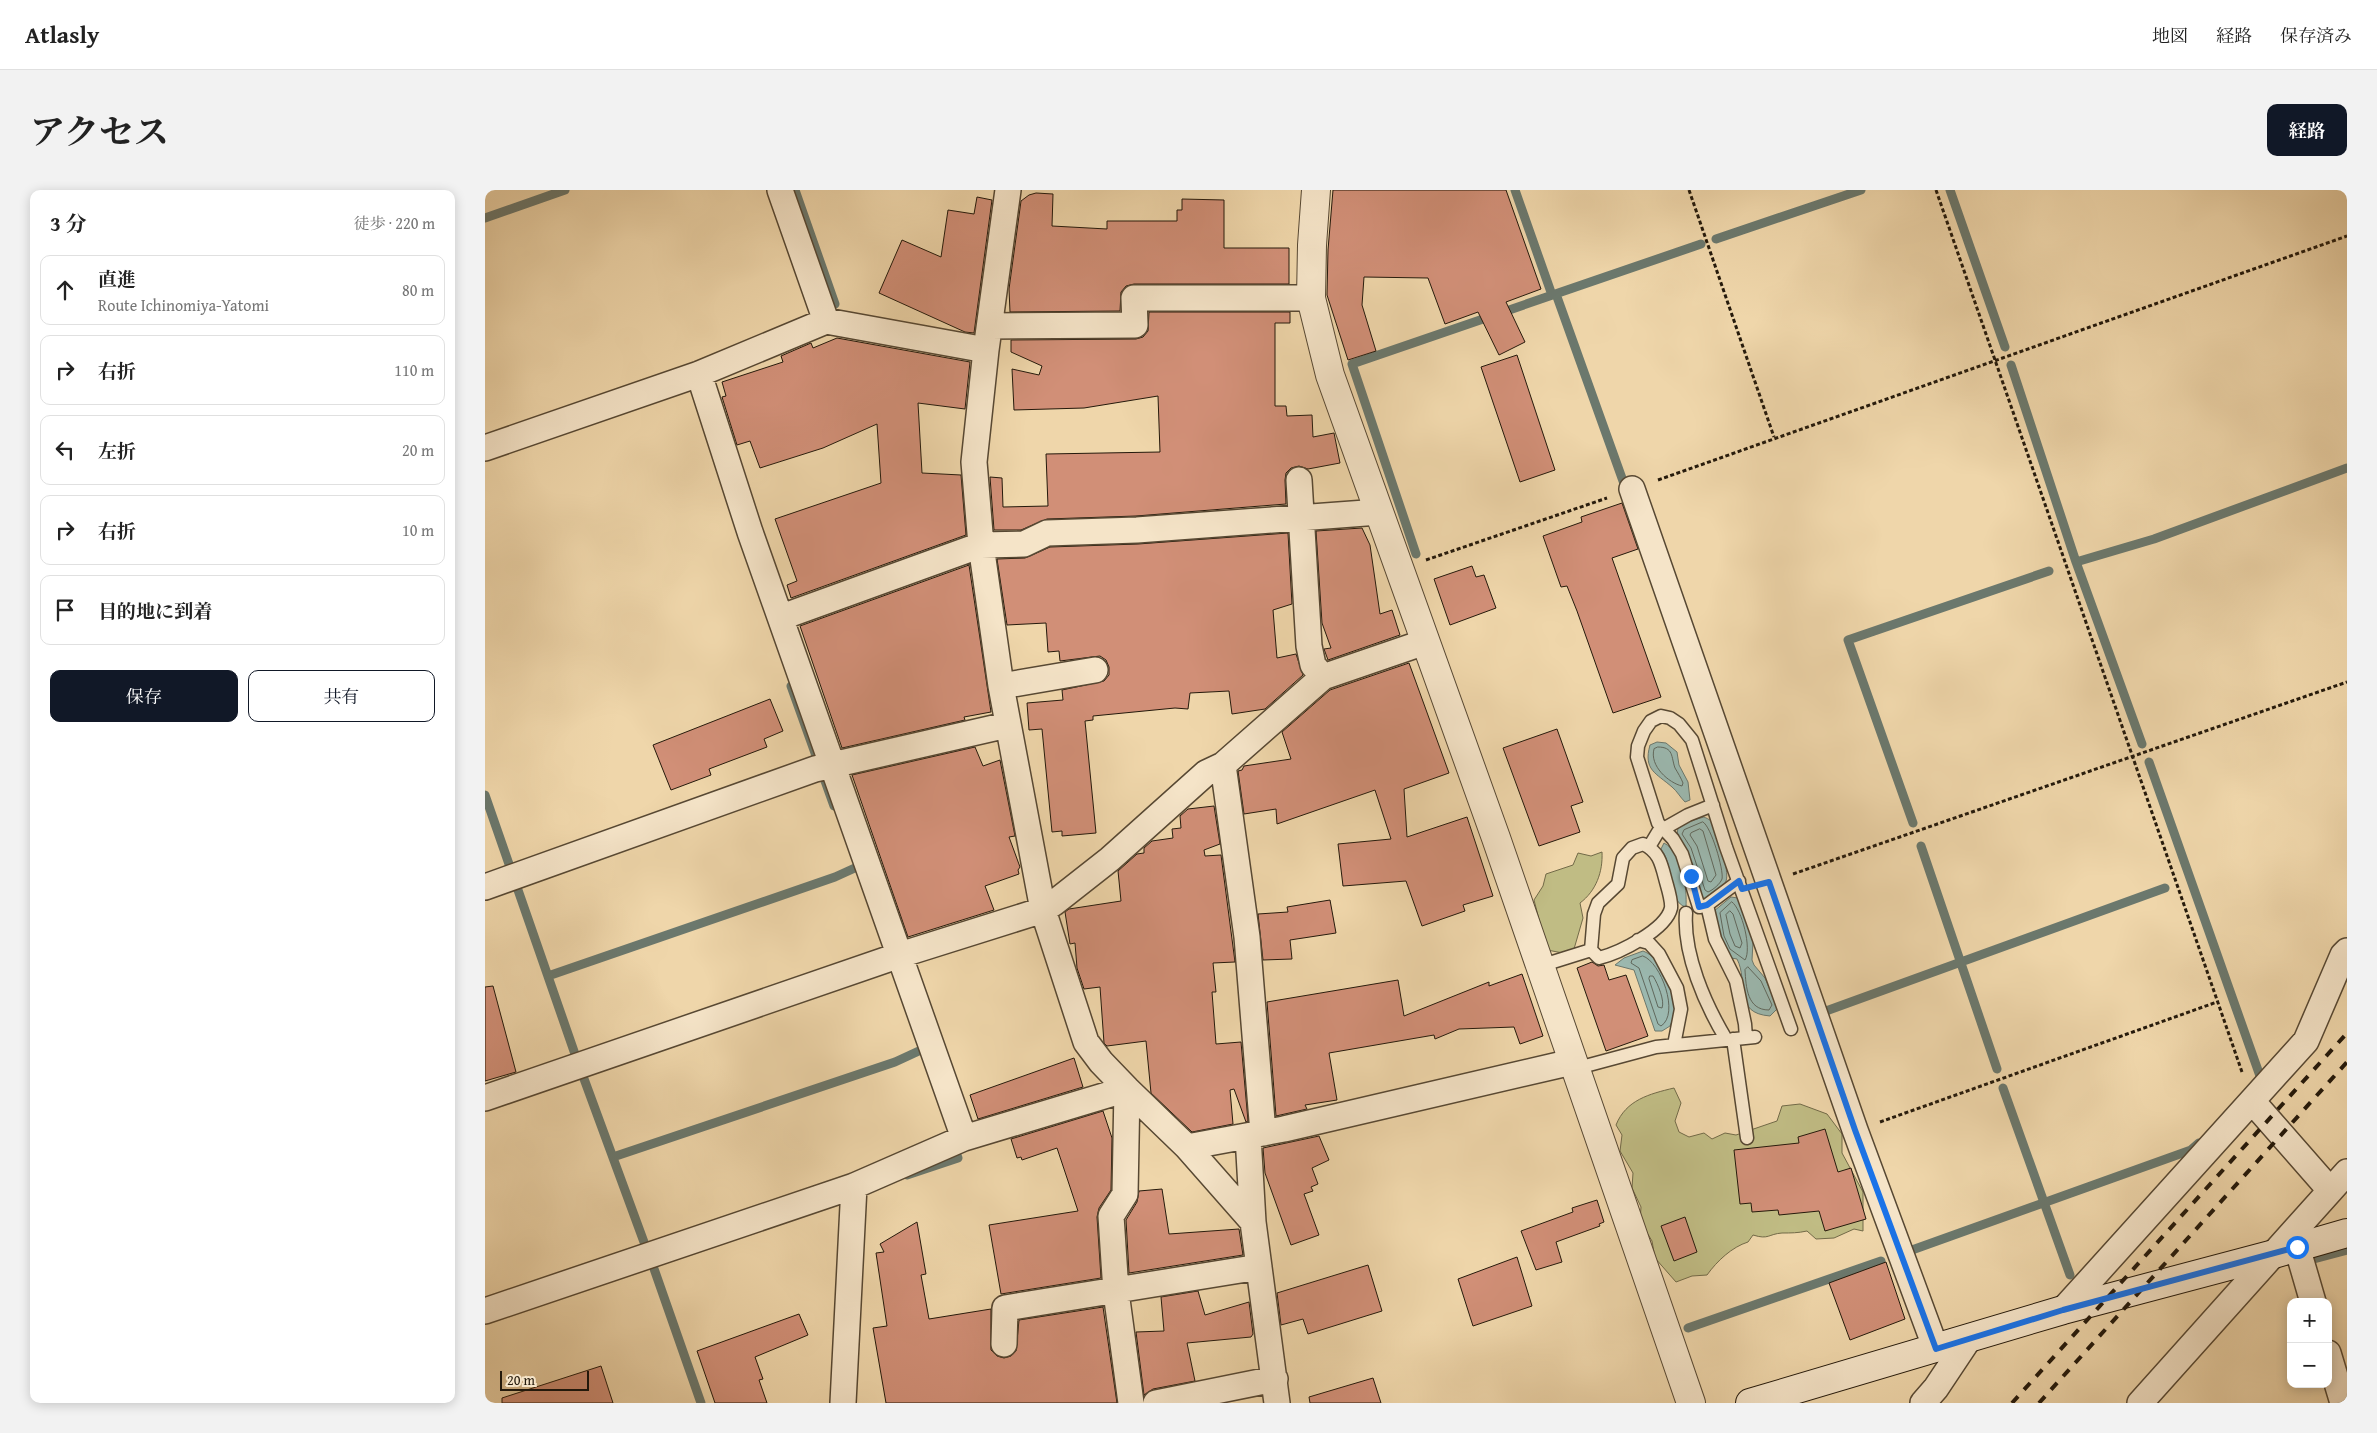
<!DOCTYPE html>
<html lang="ja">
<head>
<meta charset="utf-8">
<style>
  body { margin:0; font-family:"Gentium Book Plus","Noto Serif JP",serif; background:#f2f2f2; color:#222 }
  .controls { position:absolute; right:15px; bottom:15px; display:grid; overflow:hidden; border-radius:10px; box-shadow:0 2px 12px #0003 }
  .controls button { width:45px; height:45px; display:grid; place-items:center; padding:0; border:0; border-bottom:1px solid #e0e0e0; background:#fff; color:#222; font:25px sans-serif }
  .scale { position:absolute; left:15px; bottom:12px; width:89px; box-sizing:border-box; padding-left:5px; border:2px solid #24190b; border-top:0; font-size:14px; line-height:18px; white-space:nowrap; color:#24190b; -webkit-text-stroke:4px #f5e4c8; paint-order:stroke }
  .stop { position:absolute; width:15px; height:15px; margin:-11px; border:4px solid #1a73e8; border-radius:50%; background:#fff }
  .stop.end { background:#1a73e8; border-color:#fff; box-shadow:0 1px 5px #0008 }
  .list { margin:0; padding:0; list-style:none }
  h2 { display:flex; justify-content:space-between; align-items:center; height:65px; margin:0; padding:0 20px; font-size:21px }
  h2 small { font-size:16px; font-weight:400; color:#767676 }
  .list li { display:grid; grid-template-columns:32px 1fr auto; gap:15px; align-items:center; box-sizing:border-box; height:70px; margin:0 10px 10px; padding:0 10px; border:1px solid #e0e0e0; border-radius:10px }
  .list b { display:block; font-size:19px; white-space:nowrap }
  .list p { margin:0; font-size:16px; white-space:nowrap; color:#767676 }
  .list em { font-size:16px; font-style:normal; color:#767676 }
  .actions { display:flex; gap:10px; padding:15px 20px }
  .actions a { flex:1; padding:11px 0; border:1px solid #111827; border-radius:10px; text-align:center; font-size:18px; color:#111827 }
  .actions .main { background:#111827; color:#fff }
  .icon { flex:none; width:28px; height:28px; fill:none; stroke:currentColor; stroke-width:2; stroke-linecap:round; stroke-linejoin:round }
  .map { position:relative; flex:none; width:1862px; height:1213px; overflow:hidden; border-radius:10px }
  header { display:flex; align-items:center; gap:30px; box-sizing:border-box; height:70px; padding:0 25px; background:#fff; border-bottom:1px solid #e0e0e0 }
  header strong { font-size:24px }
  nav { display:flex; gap:28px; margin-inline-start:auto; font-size:18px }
  .intro { display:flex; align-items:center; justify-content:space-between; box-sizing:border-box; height:120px; padding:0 30px }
  h1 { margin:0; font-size:35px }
  .button { padding:12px 22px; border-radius:10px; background:#111827; color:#fff; font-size:18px; font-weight:700 }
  main { display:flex; gap:30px; padding:0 30px }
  aside { flex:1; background:#fff; border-radius:10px; box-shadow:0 2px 12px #0003 }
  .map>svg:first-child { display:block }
  .green { fill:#c0bc84; stroke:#726a48 }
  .water { fill:#9bb8af; stroke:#6b786d }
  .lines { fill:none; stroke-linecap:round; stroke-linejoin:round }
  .shore { stroke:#60685d; stroke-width:1 }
  .stream { stroke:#6b786d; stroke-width:9 }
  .building { fill:#d18f77; stroke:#24190b }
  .service-casing { stroke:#574833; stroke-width:15 }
  .minor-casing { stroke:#574833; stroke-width:28 }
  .tertiary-casing { stroke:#574833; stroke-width:30 }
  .secondary-casing { stroke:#24190b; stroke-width:30 }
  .path { stroke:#24190b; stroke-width:3; stroke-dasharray:4 2.5; stroke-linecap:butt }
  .service { stroke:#f5e4c8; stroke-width:12 }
  .minor { stroke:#f5e4c8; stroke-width:25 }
  .tertiary { stroke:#f5e4c8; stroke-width:28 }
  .secondary { stroke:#f5e4c8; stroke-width:28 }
  .rail { stroke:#24190b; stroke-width:4; stroke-dasharray:9 9; stroke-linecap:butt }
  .route { stroke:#1a73e8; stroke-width:6 }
</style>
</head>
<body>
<header>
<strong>Atlasly</strong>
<nav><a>地図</a><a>経路</a><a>保存済み</a></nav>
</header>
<div class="intro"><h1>アクセス</h1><a class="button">経路</a></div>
<main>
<aside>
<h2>3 分<small>徒歩 · 220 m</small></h2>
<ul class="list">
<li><svg class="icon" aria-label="ahead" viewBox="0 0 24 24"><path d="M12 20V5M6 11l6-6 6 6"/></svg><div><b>直進</b><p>Route Ichinomiya-Yatomi</p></div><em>80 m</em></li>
<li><svg class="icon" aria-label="right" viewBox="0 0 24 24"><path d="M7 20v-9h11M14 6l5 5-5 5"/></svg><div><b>右折</b></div><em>110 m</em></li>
<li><svg class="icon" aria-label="left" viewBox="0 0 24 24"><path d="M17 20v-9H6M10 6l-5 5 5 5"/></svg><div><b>左折</b></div><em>20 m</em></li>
<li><svg class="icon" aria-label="right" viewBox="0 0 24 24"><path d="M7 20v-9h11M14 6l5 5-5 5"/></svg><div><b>右折</b></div><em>10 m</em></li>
<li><svg class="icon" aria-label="arrive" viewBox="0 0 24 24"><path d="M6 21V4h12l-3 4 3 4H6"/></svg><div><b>目的地に到着</b></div></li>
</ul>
<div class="actions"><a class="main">保存</a><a>共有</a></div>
</aside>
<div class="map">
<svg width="1862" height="1213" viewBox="0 0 1862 1213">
  <rect width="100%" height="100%" fill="#efd6aa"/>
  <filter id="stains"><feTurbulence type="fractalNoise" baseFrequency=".004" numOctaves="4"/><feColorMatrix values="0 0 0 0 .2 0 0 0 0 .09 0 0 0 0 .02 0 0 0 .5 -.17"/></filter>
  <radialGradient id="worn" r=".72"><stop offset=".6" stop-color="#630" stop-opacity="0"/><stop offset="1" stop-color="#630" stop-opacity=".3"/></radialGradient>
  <path class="green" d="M1117,662C1118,682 1111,701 1095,713L1098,728L1089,759L1078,763L1062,760L1049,710L1058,696L1061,684L1088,675L1093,663L1106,666Z
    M1189,898L1196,913L1190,931L1194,942L1204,947L1219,943L1227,949L1240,943L1251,945L1292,931L1297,916L1315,914L1342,924L1357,944V963L1378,1002V1041L1369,1039L1349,1048L1331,1049L1322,1041C1313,1043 1306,1043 1297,1043C1283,1044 1284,1050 1268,1045L1263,1052C1247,1057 1232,1071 1222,1085L1207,1086L1191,1092L1170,1068L1167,1051L1155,1031L1156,1017L1147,998L1148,983L1135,961L1137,945L1131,935C1141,910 1164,904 1189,898Z"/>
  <path class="water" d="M1172,552L1181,553L1192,562L1194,575L1203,592L1205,610L1200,612C1195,607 1192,601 1187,597C1171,583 1158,580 1165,555Z
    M1219,627C1221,628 1224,629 1226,631C1232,638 1245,682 1241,691C1238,701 1228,706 1218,709L1192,647L1193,637L1205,631Z
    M1179,653C1198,663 1202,698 1201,717C1183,713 1189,675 1176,659Z
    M1246,707L1253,708L1268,752L1267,770L1269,775L1280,788L1293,818L1285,826C1247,823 1264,792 1252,769L1246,768L1234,748L1229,721Z
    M1158,761C1175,767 1187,795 1190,813C1191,821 1188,829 1185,836L1177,841H1170L1149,780L1130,775L1139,768Z"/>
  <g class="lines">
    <path class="shore" d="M1173,557C1189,557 1186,567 1190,578C1193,583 1196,588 1198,593L1197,596C1184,593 1164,576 1169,559Z
      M1218,632C1226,636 1239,680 1237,689C1235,694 1228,700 1223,702L1220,700L1206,658L1197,644L1199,640Z
      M1215,639L1218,641L1231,685L1226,692L1223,691L1212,656L1205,645L1206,643Z
      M1247,712C1257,719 1267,759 1260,770L1245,759L1239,746L1235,723Z
      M1245,721L1248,724L1257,753L1255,758L1250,756L1245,744L1241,725Z
      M1158,766C1176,772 1195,824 1176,836L1173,834L1154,778L1146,773L1147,770Z
      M1263,777L1276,791L1287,815L1284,820C1262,820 1261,797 1260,780Z
      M1165,786H1168C1173,794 1180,811 1177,818L1173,817L1164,789Z"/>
    <path class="stream" d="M310,0L350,114
      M1030,0L1067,105
      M1465,0L1520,157
      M0,28L80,0
      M1231,49L1376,0
      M1071,104L1138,291
      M1526,175L1591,372L1657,554
      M931,364L867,174L1216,54
      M1591,372L1669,349L1862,278
      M306,496L349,616
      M1664,572L1775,886
      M0,605L91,867L163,1063
      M1428,633L1363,450L1564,381
      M1436,656L1512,879
      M63,786L350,687L372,677
      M1341,821L1680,698
      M1518,898L1585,1085
      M128,967L410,872L436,860
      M422,985L473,968L468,954
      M1427,1060L1706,960L1714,953
      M1825,1070L1862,1060
      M173,1071L167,1073L216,1213
      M1203,1138L1396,1071"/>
  </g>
  <path class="building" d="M848,0H1021L1056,99L1021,112L1040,152L1014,165L993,122L960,134L943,88L879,87L877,115L891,161L863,170L842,105L843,60Z
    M551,3L568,4L567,36L622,39V31H692V20H697V9L739,10V58H804V94H649L641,96L636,102L635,121L525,122L524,99L536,11L544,5Z
    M492,7L507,10L489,143L480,142L394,103L417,50L456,67L463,20L489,24Z
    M664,122H805V133H790V216H801L802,226L827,225L828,247L849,243L855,273L823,279L814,276L806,278L801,283L800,290L801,314L651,326L562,329L536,340H509L505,287L517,288L518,317L563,316L561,264L675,262L673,206L599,218L529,220L527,179L554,185L557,176L526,162V150L651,149L658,147L663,141Z
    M352,148L485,172L480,219L433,213L437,283L476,285L481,345L306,408L302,395L312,391L290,329L396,293L392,234L338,258L275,278L265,251L252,255L237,207L241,206L237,192L298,172L296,166L326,153L328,158Z
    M1032,165L1070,280L1035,292L996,177Z
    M1137,313L1153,359L1127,368L1176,507L1128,523L1092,421L1082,396L1076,397L1058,346L1097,332L1096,327Z
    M877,338L885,355L895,424L907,420L915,445L843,470L839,459L846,458L837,433L831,341Z
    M803,343L807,414L788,420L792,468L811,464L818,485L780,519L747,524L744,501L705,503L703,519L690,518L608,526V530L600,531L611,643L577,646V641L567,642L557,539L544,540L542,513L578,510L577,500L619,491L624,485V477L621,470L615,466L575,471L574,461L563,462L561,433L522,435L512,369L540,368L565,357L653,354Z
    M484,375L506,522L479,527L480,530L357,558L315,436Z
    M987,376L991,387L999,385L1011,418L965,435L949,389Z
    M924,473L964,583L919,599L922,647L982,627L1008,706L978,715L980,721L937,736L921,691L858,696L853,654L906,649L890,600L792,634L791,619L759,624L753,581L757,580L759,576L806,569L797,542L845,500Z
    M285,509L298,541L279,549L282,557L224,579L226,585L186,600L168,555Z
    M1072,539L1098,612L1086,616L1095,642L1054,656L1018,558Z
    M490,557L498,576L515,570L530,646L524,647L535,677L533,680L534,684L500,696L509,720L423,747L367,585Z
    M729,616L735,654L719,660L720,666L736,665L750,772L728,773L731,802H727L731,854L756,852L763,931L761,932L749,899L745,900L748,934L707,942L666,903L661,851L622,856L619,853L615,797L599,799L592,778L590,753L585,754L580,722L584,719L636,711L633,681L652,664L659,663V658L667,651L688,648L687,639L696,638L695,626L703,619Z
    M845,710L851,743L805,750L807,769L778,770L773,724L803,722L802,717Z
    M1107,772L1113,776L1119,775L1124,790L1141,785L1163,846L1121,861L1092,778Z
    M1037,784L1058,846L1035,854L1029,837L974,839L950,849L949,845L844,863L852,910L820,915L822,919L791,926L782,812L913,790L919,826L1004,792V796Z
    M8,796L31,882L0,891V797Z
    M589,868L598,897L493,929L485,905Z
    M618,921L627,948L626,1000L614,1018L612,1027L616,1088L516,1104L504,1035L593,1021L572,958L537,970L536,967L532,968L526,949Z
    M1340,939L1353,982L1366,978L1381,1029L1340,1041L1334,1021L1294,1025L1293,1020L1267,1022L1266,1013L1255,1014L1249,960L1314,953L1313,947Z
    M834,946L844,970L827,978L833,994L826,997L828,1001L819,1004L834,1045L806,1055L780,983L778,958Z
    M677,999L684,1044L754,1039L758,1065L644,1083L641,1030L652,1012L654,1001Z
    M1112,1010L1119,1032L1114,1034L1115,1036L1071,1052L1077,1072L1051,1080L1036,1041L1088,1022L1087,1018Z
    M1200,1027L1212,1062L1189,1071L1176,1036Z
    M432,1032L441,1084L436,1085L444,1129L506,1119V1160L512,1166L519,1168L526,1166L531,1161L534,1130L618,1117L632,1213H401L388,1138L402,1136L391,1063L399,1062L395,1054Z
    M1032,1067L1047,1116L988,1136L973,1089Z
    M1401,1072L1420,1129L1365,1150L1344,1093Z
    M883,1075L897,1121L823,1144L818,1129L796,1135L792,1103Z
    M713,1101L720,1125L764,1112L768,1144L766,1147L702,1153L710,1191L668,1199L659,1205L651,1142L679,1141L676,1107Z
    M314,1124L323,1145L270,1167L278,1189L274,1190L282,1213H230L212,1161Z
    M116,1176L128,1213H17V1208Z
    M888,1188L896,1213H825L824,1207Z"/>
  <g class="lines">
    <defs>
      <path id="service" d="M1158,654C1173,661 1176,672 1180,688C1182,696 1187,710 1186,718C1181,740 1134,763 1114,768L1106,760L1109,724L1113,713L1133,694L1138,668L1147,658Z
        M1164,657L1173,642L1203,625L1228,615
        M1222,715L1230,749L1251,791L1260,834L1261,848
        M1214,717L1197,664L1188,649L1173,633L1152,567L1153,556L1159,541L1166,531L1176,526L1185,528L1194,534L1207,550L1241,657L1306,839
        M1215,717L1222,715L1254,691
        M1201,723C1198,764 1220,814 1241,849
        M1153,750L1164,753L1174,764L1192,798L1196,819L1189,855
        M1055,776L1106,760
        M1248,849L1262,948
        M1089,879L1171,857L1270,847"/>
      <path id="minor" d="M295,0L341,131
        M506,136L650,135L649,108H826
        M214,184L265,342L479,948
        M0,258L214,184L341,131L501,160
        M814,290L824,456L828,475L838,487
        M1147,299L1370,940L1451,1159
        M297,427L496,355L539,354L562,343L652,340L894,322
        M516,496L610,480
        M738,575L762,747L778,943
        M0,697L330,579L522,535
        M0,908L415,765L558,720L516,496L496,355L489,272L501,160L523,0
        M1767,911L1845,1000
        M763,946L768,1032
        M702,957L799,939L1087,872
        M1812,1057L1828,1112
        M1578,1120L1821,851L1858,765L1862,761
        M0,1121L369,996L479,948L642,899L640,1004L626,1026L631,1102L646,1213
        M519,1154L520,1118L774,1077
        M1843,1163L1858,1213
        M358,1213L369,996
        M671,1213L790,1189
        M792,1213L768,1032L702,957L642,899L616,872L601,852L558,720L569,713L625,669L721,583L738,575L838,487L940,452
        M1438,1213L1451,1198L1483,1150
        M1655,1213L1862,982"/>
      <path id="tertiary" d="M831,0L827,55L826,108L845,185L1011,648L1206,1213"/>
      <path id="secondary" d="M1265,1213L1578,1120L1789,1064L1862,1043"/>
    </defs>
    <use href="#service" class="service-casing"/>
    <use href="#minor" class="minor-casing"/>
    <use href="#tertiary" class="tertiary-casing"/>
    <use href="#secondary" class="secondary-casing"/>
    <path class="path" d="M1204,0L1289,247
      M1451,0L1757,882
      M1173,290L1862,46
      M941,370L1122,308
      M1308,684L1862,492
      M1395,932L1732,812"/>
    <use href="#service" class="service"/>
    <use href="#minor" class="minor"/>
    <use href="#tertiary" class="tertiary"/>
    <use href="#secondary" class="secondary"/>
    <path class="rail" d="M1527,1213L1862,843
      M1554,1213L1862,872"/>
  </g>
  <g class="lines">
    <path class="route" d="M1206,686L1214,717L1222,715L1254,691L1257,699L1284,692L1370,940L1451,1159L1578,1120L1812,1057"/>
  </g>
  <rect width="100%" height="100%" filter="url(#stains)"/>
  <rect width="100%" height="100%" fill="url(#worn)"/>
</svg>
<div class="controls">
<button>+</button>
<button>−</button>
</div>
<div class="scale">20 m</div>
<div class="stop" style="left:1812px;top:1057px"></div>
<div class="stop end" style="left:1206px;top:686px"></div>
</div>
</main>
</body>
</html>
